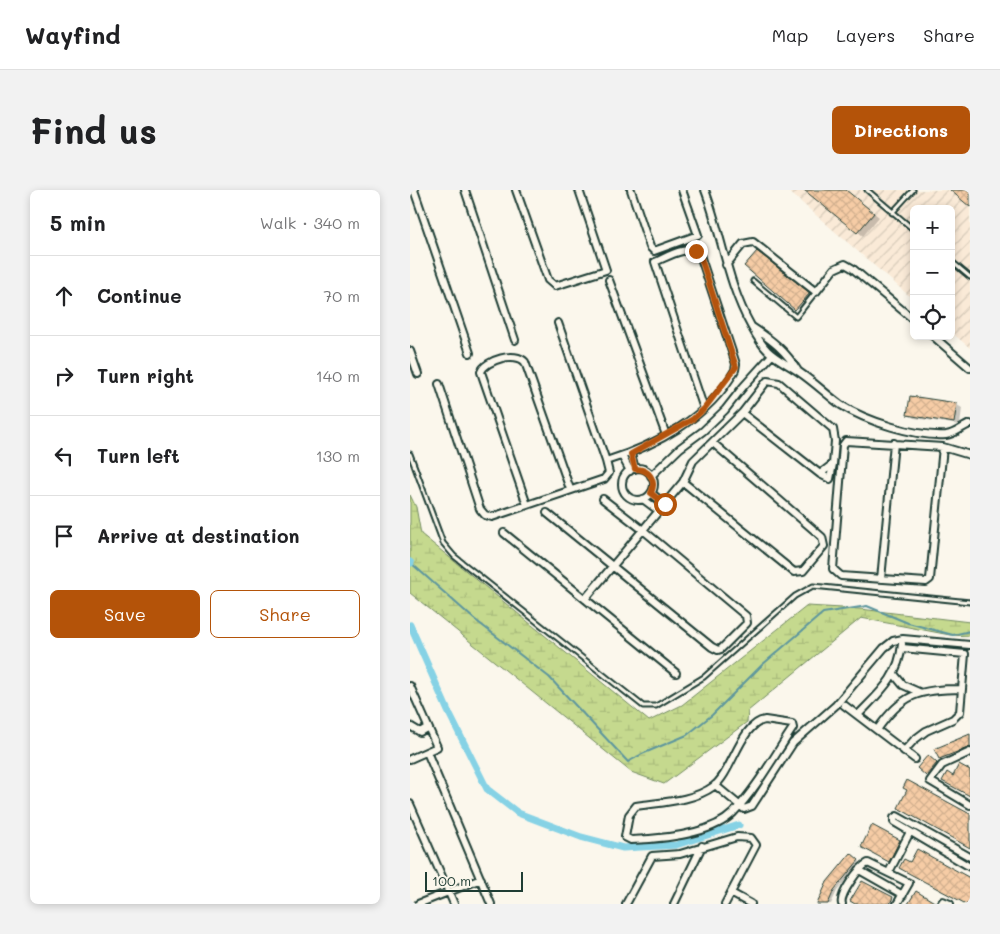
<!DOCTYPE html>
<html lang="en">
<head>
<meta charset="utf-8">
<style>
  body { margin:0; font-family:Mali,sans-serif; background:#f2f2f2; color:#202124 }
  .controls { position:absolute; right:15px; top:15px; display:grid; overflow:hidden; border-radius:8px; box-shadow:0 2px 8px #0003 }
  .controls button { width:45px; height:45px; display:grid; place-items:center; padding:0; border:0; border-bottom:1px solid #e0e0e0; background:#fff; color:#202124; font:25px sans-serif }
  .scale { position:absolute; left:15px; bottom:12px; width:98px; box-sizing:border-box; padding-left:5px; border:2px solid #1f3d34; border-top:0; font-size:14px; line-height:18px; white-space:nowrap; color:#1f3d34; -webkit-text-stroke:4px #fbf7ec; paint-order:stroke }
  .stop { position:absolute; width:15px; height:15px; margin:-11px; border:4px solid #b45309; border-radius:50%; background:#fff }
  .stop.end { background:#b45309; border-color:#fff; box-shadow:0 1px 5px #0008 }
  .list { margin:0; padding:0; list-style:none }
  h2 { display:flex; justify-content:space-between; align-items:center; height:65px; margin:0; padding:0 20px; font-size:21px }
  h2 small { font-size:16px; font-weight:400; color:#757577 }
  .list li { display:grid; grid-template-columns:32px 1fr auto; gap:15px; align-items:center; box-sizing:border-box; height:80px; padding:0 20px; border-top:1px solid #e0e0e0 }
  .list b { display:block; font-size:19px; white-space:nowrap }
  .list em { font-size:16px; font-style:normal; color:#757577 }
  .actions { display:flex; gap:10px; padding:15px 20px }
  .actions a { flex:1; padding:11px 0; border:1px solid #b45309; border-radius:8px; text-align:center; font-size:18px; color:#b45309 }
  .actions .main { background:#b45309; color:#fff }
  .icon { flex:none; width:28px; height:28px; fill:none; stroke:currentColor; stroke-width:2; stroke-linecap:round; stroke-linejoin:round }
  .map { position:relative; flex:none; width:560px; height:714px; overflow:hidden; border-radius:8px }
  header { display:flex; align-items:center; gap:30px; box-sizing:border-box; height:70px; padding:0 25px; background:#fff; border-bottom:1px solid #e0e0e0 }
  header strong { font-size:24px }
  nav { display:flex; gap:28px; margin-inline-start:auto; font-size:18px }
  .intro { display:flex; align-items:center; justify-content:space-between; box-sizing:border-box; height:120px; padding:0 30px }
  h1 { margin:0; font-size:35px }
  .button { padding:12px 22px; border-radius:8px; background:#b45309; color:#fff; font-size:18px; font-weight:700 }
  main { display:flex; gap:30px; padding:0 30px }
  aside { flex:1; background:#fff; border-radius:8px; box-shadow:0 2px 8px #0003 }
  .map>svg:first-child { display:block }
  .industrial { fill:url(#industrial-furrows) }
  .wetland { fill:url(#wetland-marsh); stroke:#728b61 }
  .shadow { fill:#0003 }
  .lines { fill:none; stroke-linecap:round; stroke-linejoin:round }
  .stream { stroke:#5d969e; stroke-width:2 }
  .canal { stroke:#86d2e5; stroke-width:7 }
  .building { fill:url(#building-cross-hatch); stroke:#1f3d34 }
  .lane-casing { stroke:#1f3d34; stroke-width:7 }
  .street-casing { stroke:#1f3d34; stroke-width:10 }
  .lane { stroke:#fbf7ec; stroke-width:3 }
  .street { stroke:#fbf7ec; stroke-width:6 }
  .route { stroke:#b45309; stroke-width:6 }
</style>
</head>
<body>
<header>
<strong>Wayfind</strong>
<nav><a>Map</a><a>Layers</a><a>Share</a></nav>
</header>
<div class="intro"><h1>Find us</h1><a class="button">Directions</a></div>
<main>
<aside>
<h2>5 min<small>Walk · 340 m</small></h2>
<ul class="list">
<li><svg class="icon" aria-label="ahead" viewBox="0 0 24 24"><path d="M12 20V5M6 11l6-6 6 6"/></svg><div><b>Continue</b></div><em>70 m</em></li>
<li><svg class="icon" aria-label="right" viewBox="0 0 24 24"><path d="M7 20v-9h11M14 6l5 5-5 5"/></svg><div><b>Turn right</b></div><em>140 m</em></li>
<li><svg class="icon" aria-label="left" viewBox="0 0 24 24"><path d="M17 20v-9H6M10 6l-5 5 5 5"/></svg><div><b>Turn left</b></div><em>130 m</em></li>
<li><svg class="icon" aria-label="arrive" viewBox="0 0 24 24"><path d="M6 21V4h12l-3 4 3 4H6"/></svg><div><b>Arrive at destination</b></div></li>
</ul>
<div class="actions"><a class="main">Save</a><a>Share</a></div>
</aside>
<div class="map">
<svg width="560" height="714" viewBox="0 0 560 714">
  <defs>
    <pattern id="industrial-furrows" width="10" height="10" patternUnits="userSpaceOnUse" patternTransform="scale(1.25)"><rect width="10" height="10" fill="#faead7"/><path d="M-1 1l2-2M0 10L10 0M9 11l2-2" fill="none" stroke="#d6cab9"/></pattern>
    <pattern id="wetland-marsh" width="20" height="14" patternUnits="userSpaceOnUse" patternTransform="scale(1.25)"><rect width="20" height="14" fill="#c5d98e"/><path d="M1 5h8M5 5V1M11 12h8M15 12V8" fill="none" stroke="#a9bb7b"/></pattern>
    <pattern id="building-cross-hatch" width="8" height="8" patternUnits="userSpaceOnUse" patternTransform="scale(1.25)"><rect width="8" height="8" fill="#f6cca5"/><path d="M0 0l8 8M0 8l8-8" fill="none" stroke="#d2b08f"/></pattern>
  </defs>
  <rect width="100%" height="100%" fill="#fbf7ec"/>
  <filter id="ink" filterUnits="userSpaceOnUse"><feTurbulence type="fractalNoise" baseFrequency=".02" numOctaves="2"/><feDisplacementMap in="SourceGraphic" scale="10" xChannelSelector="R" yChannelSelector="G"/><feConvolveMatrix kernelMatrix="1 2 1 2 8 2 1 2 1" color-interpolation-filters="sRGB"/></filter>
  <g filter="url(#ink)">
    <path class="industrial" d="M377,0H560V158L541,142V19H504V110Z"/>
    <path class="wetland" d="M0,305L6,317L11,344L239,531L272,515L397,416L450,419L560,432V446L540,445L451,428L338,521L337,532L254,594L221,582L0,403Z"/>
    <path class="shadow" d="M397,0H436L469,27L453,46Z
      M353,66L405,107L392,122L336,76Z
      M547,215L552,218L550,235L504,228L498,224Z
      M560,545V559L532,570L530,569Z
      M521,568L529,575L519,586L516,585Z
      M463,637L491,653L481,672L453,657Z
      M444,666L450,672L427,701L421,714H409Z
      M453,693L485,710L483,714H447Z"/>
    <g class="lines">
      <path class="stream" d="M1,373L64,429L139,487L218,572L232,564L277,545L302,525L352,475L413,423L457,416L498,433L543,445L560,441"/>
      <path class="canal" d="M0,372L1,373
        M0,435L38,521L77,599L108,623L171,647L213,658L266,655L329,635"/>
    </g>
    <path class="building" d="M394,0H436L464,23L447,43Z
      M540,0H560V17Z
      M347,61L400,103L385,120L334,76Z
      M500,206L547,213L544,233L497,225Z
      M560,544V557L529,569L524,559Z
      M518,565L527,573L516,586L507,578Z
      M549,574L560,580V606L532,591L537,582L543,586Z
      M497,590L560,624V658L488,618L497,600L493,598Z
      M462,635L490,650L479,672L451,657Z
      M507,659L560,688V714H556L489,678L494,669L500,672Z
      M441,663L449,670L424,700L418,714H407L417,692Z
      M452,691L483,707L480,714H445L440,711Z
      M506,701L526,713V714H498Z"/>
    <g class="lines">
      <defs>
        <path id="lane" d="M457,0L504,40
          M482,23L503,0
          M541,71L560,87
          M343,91L386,127L405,103
          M0,264L33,353L44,366L233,516H246L294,487L385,406L403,396L560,412"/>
        <path id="street" d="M4,0L60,163
          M55,0L105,150
          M106,0L138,90L145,96L196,80L169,0
          M221,0L240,57L244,61L288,45L272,0
          M295,0C312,45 317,93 341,136C357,166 363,165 389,182C404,192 417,205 431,215C456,231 506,247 536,245C545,244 552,237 560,234
          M316,75L333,54L343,52L406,102L424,79L435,74L442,78L504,130
          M199,90L256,245
          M342,137C362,150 376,161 388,181
          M523,146L560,178
          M0,161L8,184
          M29,194L70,319L75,325L82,327L194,289L199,283L196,271L148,133
          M533,257L520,389L516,392L431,386L423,379L433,255L436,251L533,257L560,265
          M221,264L225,279
          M212,266L220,281
          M196,271C245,256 300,227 325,180L326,174L290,65C279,53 257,67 245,72L294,219
          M212 294a16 16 0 1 1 32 0a16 16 0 1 1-32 0Z
          M410,284L420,289L423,274
          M241,286L270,258L293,241L315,220L333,197L361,166
          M273,292L384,382L393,381L414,356L412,347L303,253
          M241,303L255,314
          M233,309L249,321
          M117,315L71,182C75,170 106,161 115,172L160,299
          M137,323L302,457L308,460L311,459L337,433L336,426L233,340L193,309
          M94,343L266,483
          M471,389L484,253
          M175,409L273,292L283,271L332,223L357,191L369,193L423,239L425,251L423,274L410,284L332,223
          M492,458L555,464L550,522L543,529L516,541L504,550L494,561
          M484,484L493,495L511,503
          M0,496L27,557L0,569
          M434,515L505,569
          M448,525C470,502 489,487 492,454
          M355,530L382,534L383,538C364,566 347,598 323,623C301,645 250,649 221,650L215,647L219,625L226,616C251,612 282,612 304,596C322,583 331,533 355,530Z
          M0,536L10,542L18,537
          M467,540C492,504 509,499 552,499
          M17,562L81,714
          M560,562L532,575L520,591L560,615
          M305,595L334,619L342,616L383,553L426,515L474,458L483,451L493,449L560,455
          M0,614L44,714
          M560,667L487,626L484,628V632L560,677
          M449,680L493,705
          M479,682L500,642
          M321,703L341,714
          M8,714L71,689
          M216,714L242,666L270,664L327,647L341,648L346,655L315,714
          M264,714L292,656
          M432,714C429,705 449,677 458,673L499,693L487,714
          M531,714L533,711L540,714"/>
      </defs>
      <use href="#lane" class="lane-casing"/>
      <use href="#street" class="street-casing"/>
      <use href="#lane" class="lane"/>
      <use href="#street" class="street"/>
    </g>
  </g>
  <g class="lines" filter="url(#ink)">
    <path class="route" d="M255,314L241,303C247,290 239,279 225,279L221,264L283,229L294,219L326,177L290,65L286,61"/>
  </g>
</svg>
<div class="controls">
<button>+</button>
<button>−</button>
<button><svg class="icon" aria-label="locate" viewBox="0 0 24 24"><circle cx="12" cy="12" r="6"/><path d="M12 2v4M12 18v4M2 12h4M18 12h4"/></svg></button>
</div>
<div class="scale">100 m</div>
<div class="stop" style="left:255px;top:314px"></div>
<div class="stop end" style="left:286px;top:61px"></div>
</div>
</main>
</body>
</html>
